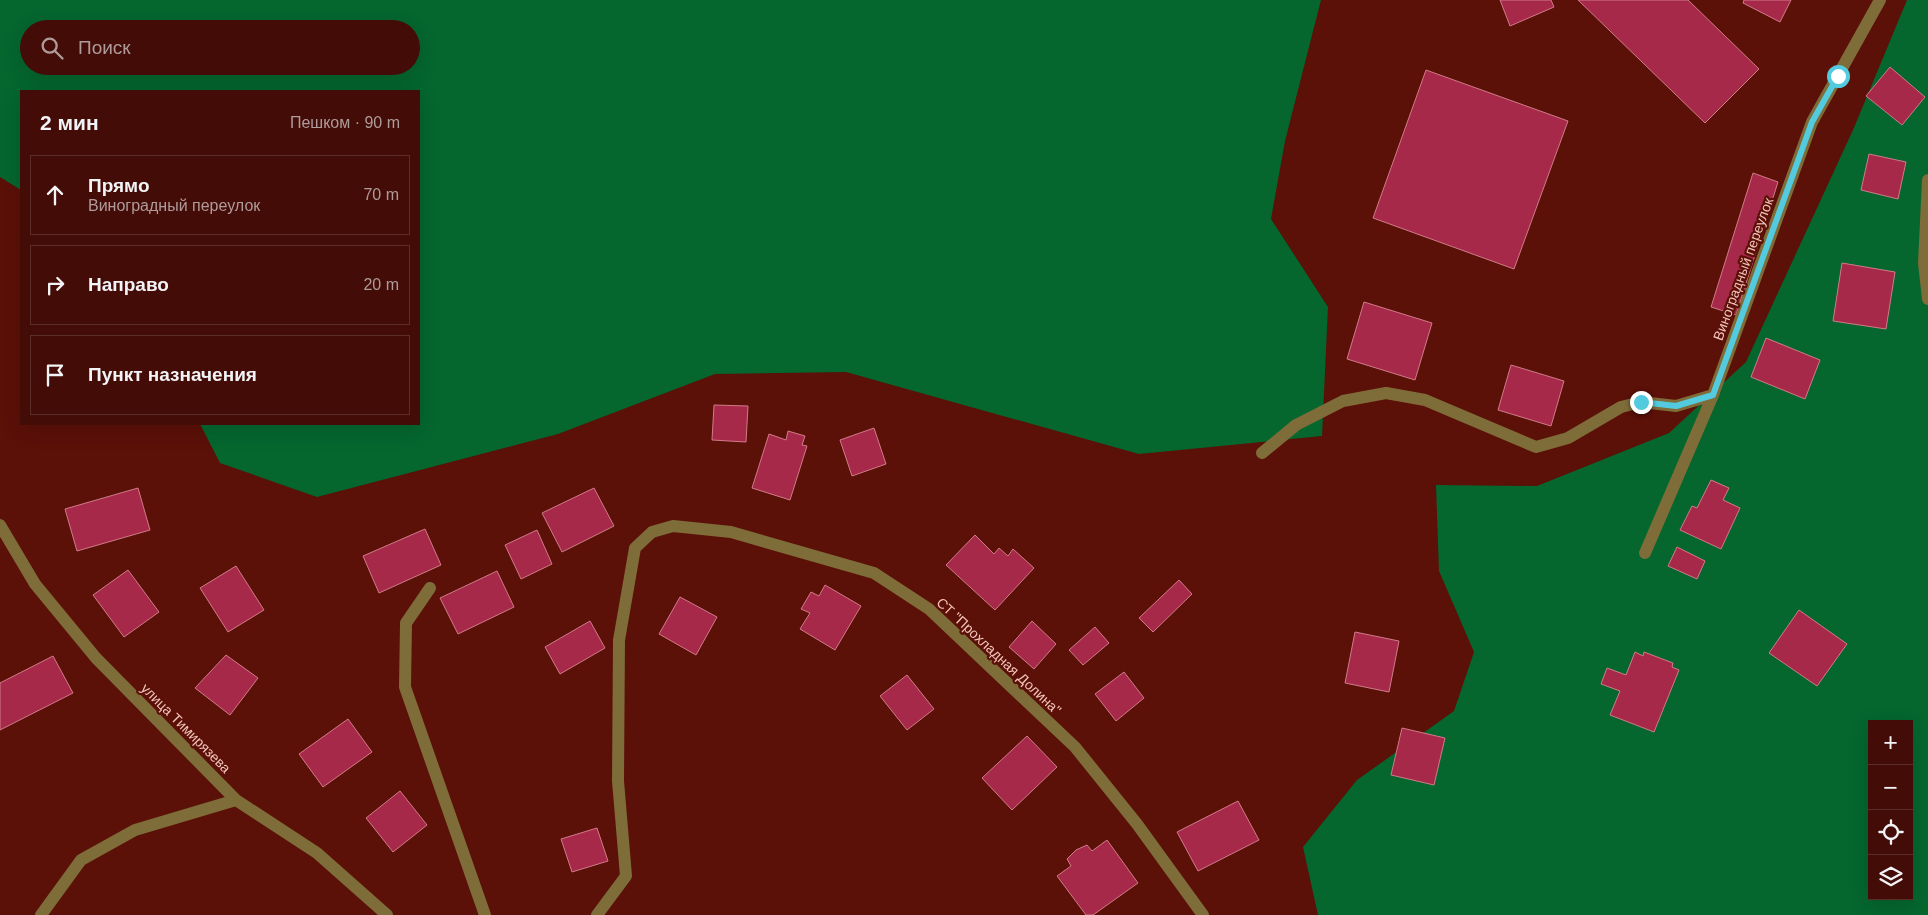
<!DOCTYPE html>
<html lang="ru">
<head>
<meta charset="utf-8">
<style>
  body { margin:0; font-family:Arial,sans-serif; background:#4e1a14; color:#f1f3f6 }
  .controls { position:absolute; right:15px; bottom:15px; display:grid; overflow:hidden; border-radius:0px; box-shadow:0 5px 20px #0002 }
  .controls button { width:45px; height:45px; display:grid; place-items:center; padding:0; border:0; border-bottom:1px solid #5c2c28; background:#440c06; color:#f1f3f6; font:25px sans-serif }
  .stop { position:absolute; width:15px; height:15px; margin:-11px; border:4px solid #54cade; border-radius:50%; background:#fff }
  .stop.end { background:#54cade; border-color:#fff; box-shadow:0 1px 5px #0008 }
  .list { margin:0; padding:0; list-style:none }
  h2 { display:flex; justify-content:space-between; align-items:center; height:65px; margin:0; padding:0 20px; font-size:21px }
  h2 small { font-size:16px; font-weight:400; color:#af9b9b }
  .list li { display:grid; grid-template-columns:32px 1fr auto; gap:15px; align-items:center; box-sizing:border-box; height:80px; margin:0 10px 10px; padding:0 10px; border:1px solid #5c2c28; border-radius:0px }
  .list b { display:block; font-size:19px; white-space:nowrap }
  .list p { margin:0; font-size:16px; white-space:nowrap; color:#af9b9b }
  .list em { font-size:16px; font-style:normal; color:#af9b9b }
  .icon { flex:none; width:28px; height:28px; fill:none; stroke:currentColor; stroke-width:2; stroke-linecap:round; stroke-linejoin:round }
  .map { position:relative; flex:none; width:1928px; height:915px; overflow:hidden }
  .search { position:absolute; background:#440c06; box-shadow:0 5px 20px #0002; left:20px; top:20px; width:400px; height:55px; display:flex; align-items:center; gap:12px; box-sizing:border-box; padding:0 18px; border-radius:28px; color:#af9b9b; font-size:19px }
  .panel { position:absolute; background:#440c06; box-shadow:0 5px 20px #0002; left:20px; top:90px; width:400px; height:335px; border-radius:0px }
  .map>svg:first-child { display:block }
  .green { fill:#05662e; fill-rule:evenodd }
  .building { fill:#a7294a; stroke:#d17b88 }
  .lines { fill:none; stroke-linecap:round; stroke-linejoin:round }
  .minor { stroke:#7e6c39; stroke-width:12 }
  .route { stroke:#54cade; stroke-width:6 }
  .labels { text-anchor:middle; stroke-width:4.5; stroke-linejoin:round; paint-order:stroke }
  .street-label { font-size:14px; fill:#f3c5bc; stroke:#5b1008 }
</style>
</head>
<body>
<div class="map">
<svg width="1928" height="915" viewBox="0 0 1928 915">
  <rect width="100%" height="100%" fill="#5b1008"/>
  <path class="green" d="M0,0H1321L1285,141L1271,219L1328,307L1322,436L1139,454L846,372L715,374L558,434L317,497L220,463L200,424H419V91H21V190L0,177ZM29,29H411V66H29Z
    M1907,0H1928V915H1318L1303,847L1357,780L1454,711L1474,652L1439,571L1436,485L1537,486L1669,433L1746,362L1853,130ZM1872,724H1909V896H1872Z"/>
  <path class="building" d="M1500,0H1551L1554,7L1510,26Z
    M1578,0H1688L1759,69L1705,123Z
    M1744,0H1791L1780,22L1743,3Z
    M1890,67L1925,97L1902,125L1866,96Z
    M1426,70L1568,121L1514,269L1373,218Z
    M1869,154L1906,162L1898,199L1861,190Z
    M1753,173L1778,182L1736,315L1711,307Z
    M1842,263L1895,272L1886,329L1833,321Z
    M1364,302L1432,323L1415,380L1347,359Z
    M1766,338L1820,360L1805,399L1751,377Z
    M1511,365L1564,381L1551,426L1498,410Z
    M714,405L748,406L746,442L712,440Z
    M874,428L886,464L852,476L840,440Z
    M788,431L805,436L802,445L807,446L790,500L752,488L769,434L786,440Z
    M1711,480L1729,488L1723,500L1740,508L1721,549L1680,530L1692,506L1697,508Z
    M138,488L150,530L77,551L65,509Z
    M594,488L614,526L562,552L542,513Z
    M425,529L441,565L379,593L363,556Z
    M537,530L552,564L521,579L505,545Z
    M975,535L994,554L999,548L1008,556L1013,549L1034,568L995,610L946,565Z
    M1677,547L1705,561L1697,579L1668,566Z
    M236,566L264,610L228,632L200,588Z
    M128,570L159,612L124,637L93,595Z
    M497,571L514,607L458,634L440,598Z
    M1179,580L1192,594L1153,632L1139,618Z
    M825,585L861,606L835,650L800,629L810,613L801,609L811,592L819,596Z
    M680,597L717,617L696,655L659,634Z
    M1799,610L1847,644L1817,686L1769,653Z
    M590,621L605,648L560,674L545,647Z
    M1032,621L1056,644L1034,669L1009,647Z
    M1095,627L1109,643L1083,665L1069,650Z
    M1355,632L1399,641L1389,692L1345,683Z
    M1635,652L1643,656L1644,652L1673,663L1672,667L1679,670L1654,732L1610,715L1620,691L1601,684L1607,668L1626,675Z
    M226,655L258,678L230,715L195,688Z
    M53,656L73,693L0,730V683Z
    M1124,672L1144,698L1116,721L1095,694Z
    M907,675L934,709L907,730L880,696Z
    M348,719L372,752L323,787L299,754Z
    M1402,728L1445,738L1434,785L1391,775Z
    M1027,736L1057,767L1012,810L982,778Z
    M400,791L427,825L393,852L366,818Z
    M1238,801L1259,840L1198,871L1177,832Z
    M597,828L608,861L572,872L561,839Z
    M1107,840L1138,883L1093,915H1086L1057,876L1071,866L1067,859L1076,850L1087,845L1092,851Z"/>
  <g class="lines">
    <path class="minor" d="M1928,180L1924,263L1928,299
      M1262,453L1296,425L1343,401L1386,393L1425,400L1536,447L1568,438L1621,407L1641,402L1676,406L1713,395
      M0,525L35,584L96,658L236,800L317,853L387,915
      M1645,553L1713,395L1812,122L1880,0
      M430,588L406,623L405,687L485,915
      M41,915L81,860L135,830L236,800
      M597,915L626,876L618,781L619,640L635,548L652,532L673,526L731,532L874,573L929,609L1075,747L1137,824L1203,915"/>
  </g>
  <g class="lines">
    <path class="route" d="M1641,402L1676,406L1713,395L1812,122L1838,76"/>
  </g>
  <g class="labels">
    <g class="street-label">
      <text transform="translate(1743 269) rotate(-70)" y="5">Виноградный переулок</text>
      <text transform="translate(999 656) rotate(43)" y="5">СТ "Прохладная Долина"</text>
      <text transform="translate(186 728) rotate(45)" y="5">улица Тимирязева</text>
    </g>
  </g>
</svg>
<div class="controls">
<button>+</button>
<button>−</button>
<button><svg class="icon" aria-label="locate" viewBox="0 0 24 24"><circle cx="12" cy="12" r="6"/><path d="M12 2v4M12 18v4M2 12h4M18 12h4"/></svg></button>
<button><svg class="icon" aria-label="layers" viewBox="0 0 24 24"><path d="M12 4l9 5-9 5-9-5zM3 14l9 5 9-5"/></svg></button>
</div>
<div class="stop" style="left:1838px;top:76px"></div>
<div class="stop end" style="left:1641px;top:402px"></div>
<div class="search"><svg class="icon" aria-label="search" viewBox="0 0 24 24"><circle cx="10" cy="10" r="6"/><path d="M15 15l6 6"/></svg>Поиск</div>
<section class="panel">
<h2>2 мин<small>Пешком · 90 m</small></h2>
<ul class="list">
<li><svg class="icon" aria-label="ahead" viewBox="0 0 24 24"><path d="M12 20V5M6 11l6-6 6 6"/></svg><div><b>Прямо</b><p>Виноградный переулок</p></div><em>70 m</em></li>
<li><svg class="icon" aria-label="right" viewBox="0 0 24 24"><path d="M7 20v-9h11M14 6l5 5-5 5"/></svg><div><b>Направо</b></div><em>20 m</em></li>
<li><svg class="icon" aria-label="arrive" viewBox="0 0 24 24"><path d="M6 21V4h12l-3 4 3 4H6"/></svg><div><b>Пункт назначения</b></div></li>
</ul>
</section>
</div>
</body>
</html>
